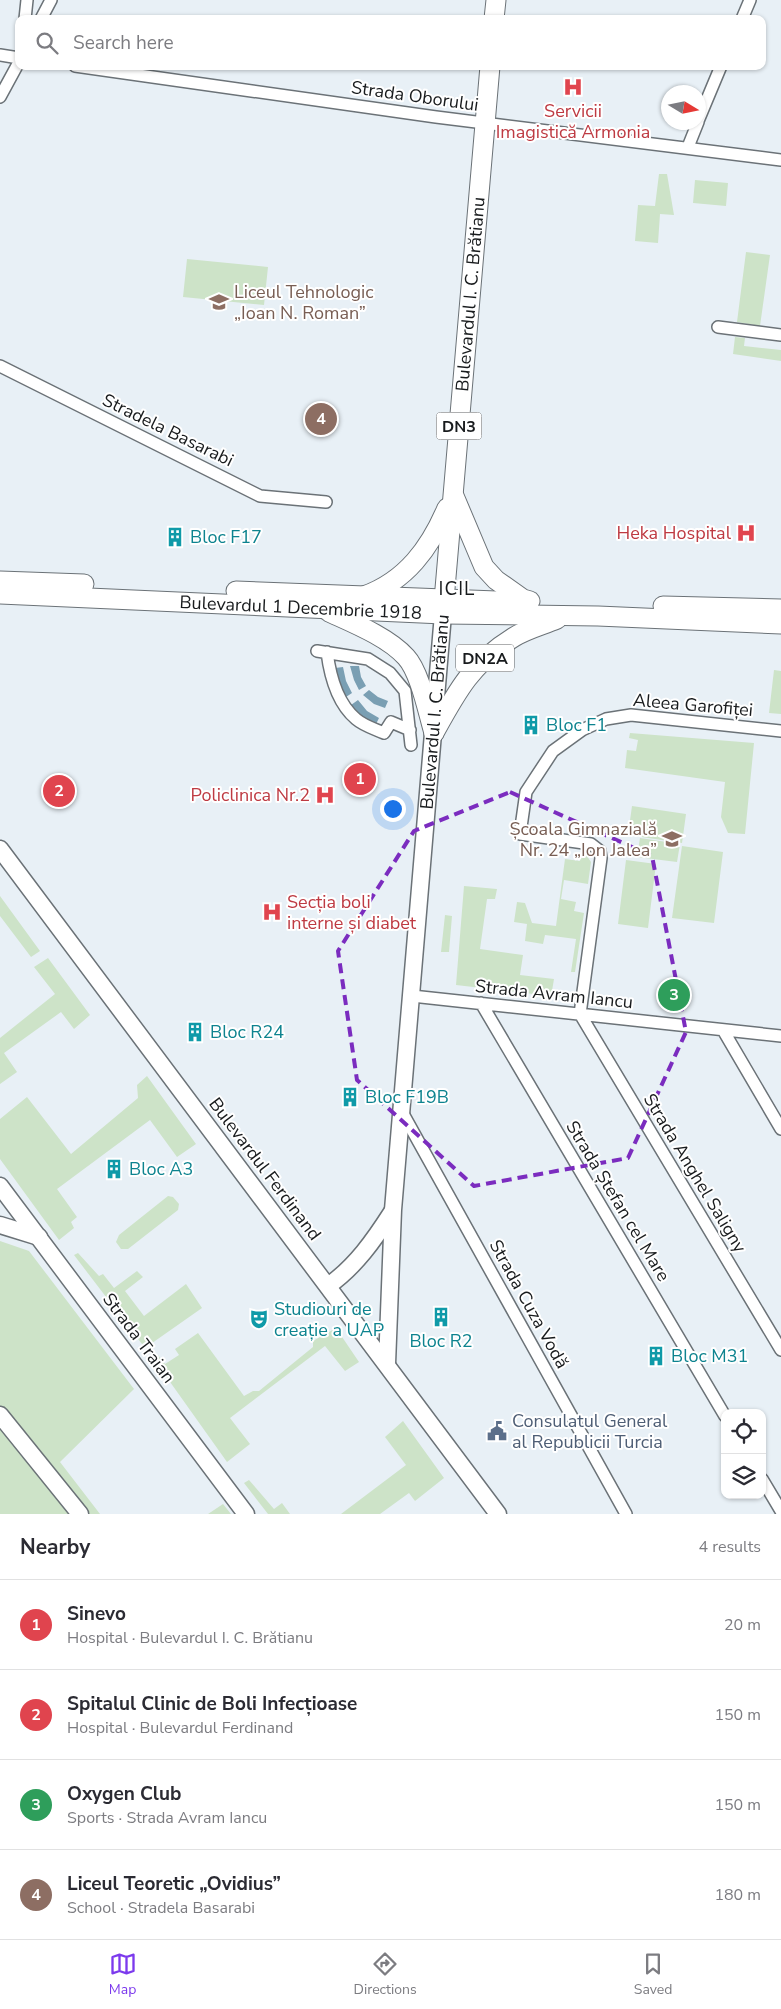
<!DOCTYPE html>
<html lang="en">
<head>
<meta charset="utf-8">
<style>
  body { margin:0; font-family:"Nunito Sans",sans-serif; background:#f7f7f7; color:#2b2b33 }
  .controls { position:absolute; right:15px; bottom:15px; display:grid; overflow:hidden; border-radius:10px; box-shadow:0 1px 4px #0004 }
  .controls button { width:45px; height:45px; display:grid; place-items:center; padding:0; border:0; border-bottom:1px solid #e1e1e2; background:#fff; color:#2b2b33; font:25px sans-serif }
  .compass { position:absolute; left:661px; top:85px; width:45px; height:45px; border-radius:50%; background:#fff; box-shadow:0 1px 4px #0004; rotate:100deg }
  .you { position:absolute; left:392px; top:808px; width:18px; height:18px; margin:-12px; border:4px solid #fff; border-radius:50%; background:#1a73e8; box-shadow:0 0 0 8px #1a73e833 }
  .badge { display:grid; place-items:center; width:32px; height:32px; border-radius:50%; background:#7c3aed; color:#fff; font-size:16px; font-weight:700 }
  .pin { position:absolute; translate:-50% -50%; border:2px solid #fff; box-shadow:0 1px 5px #0006 }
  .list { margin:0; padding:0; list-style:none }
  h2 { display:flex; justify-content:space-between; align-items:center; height:65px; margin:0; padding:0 20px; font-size:21px }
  h2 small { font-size:16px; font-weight:400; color:#7c7c81 }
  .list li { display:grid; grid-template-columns:32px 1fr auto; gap:15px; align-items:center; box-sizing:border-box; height:90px; padding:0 20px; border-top:1px solid #e1e1e2 }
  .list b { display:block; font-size:19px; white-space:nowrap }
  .list p { margin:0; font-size:16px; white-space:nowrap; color:#7c7c81 }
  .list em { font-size:16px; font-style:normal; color:#7c7c81 }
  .icon { flex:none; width:28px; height:28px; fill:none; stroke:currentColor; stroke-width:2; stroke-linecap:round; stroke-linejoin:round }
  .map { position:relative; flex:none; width:781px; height:1514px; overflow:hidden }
  .search { position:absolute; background:#fff; box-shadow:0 1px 4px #0004; left:15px; right:15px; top:15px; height:55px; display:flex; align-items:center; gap:12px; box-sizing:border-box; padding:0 18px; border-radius:10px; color:#7c7c81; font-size:19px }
  .sheet { height:425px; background:#fff }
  nav { display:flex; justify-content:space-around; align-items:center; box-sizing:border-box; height:70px; border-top:1px solid #e1e1e2; background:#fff; font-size:14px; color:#7c7c81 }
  nav a { display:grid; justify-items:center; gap:2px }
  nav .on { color:#7c3aed }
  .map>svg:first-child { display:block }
  .green { fill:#cde3c8 }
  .water { fill:#7a9fb3 }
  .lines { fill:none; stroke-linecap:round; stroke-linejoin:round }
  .street-casing { stroke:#6b7277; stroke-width:14 }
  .secondary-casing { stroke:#6b7277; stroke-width:19 }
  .primary-casing { stroke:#6b7277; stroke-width:21 }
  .street { stroke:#fff; stroke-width:11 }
  .secondary { stroke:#fff; stroke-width:16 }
  .primary { stroke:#fff; stroke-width:19 }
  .marked { fill:none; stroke:#7b2cbf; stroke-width:4; stroke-dasharray:10 6; stroke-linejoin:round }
  .labels { text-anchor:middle; stroke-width:4; stroke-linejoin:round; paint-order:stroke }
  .shield { fill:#fff; stroke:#5d5f61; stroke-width:1 }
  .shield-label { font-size:16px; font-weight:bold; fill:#181b1d }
  .street-label { font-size:18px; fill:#181b1d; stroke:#fff }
  .health-label { font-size:18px; fill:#be3a42; stroke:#fff; text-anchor:end }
  .education-label { font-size:18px; fill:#785e54; stroke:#fff; text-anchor:start }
  .culture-label { font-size:18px; fill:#0d838f; stroke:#fff; text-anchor:start }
  .service-label { font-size:18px; fill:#4e5e75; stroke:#fff; text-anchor:start }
  .neighbourhood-label { font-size:19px; letter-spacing:1px; fill:#181b1d; stroke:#fff }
</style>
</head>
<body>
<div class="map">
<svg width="781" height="1514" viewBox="0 0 781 1514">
  <rect width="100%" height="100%" fill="#e8f0f6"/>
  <path class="green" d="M659,174H667L674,215L660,214L658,243L635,241L638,205L655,206Z
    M695,180L728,183L726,206L693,203Z
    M746,252L770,255L760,326L737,322Z
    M187,259L268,267L264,305L183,297Z
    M735,337L745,338L744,346L781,350V361L733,354Z
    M774,670L781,671V714L769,713Z
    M630,733L754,743L745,834L728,833L721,817L725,782L625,768L627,750L636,751L638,740L629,738Z
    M632,806L686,814L682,843L628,835Z
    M640,838L680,844L677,862L637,857Z
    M682,846L723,852L714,923L672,918Z
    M582,849L591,862L588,884L564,880L561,899L576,902L574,911L584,913L575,972H571L576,939L545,935L543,944L525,941L527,924L514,922L517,902L525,903L532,923L556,926L565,859L580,861Z
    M626,860L656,864L648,928L618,924Z
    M464,886L497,889L495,899H487L480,949L523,955L520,975L554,979L552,991L567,993V998L456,985Z
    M0,896L40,951L31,957L0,916Z
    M445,915L452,916L449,952H441Z
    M48,958L90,1015L74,1029L61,1012L4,1053L17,1072L0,1084V1038L55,994L34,967Z
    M147,1076L196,1144L177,1157L150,1120L57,1189L77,1217L71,1222L74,1228L59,1240L0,1159V1119L27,1097L71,1154L138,1098L137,1085Z
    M168,1196L173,1197L179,1204L178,1210L128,1249H121L116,1242L119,1235Z
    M0,1241L29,1251L134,1389L60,1462L100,1514H0Z
    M78,1253L99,1276L103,1274L114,1288L137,1271L143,1277L125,1291L144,1316L186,1284L202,1308L145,1348L74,1255Z
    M336,1328L359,1362L345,1371L325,1346L230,1418L250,1444L227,1462L153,1358L158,1355L165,1364L179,1355L175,1349L198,1333L244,1396L253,1391H259L313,1347V1341Z
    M403,1421L444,1478L415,1501L409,1493L380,1514H341L406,1465L385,1437Z
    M249,1480L274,1509L282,1503L290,1514H268L244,1483Z
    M223,1504L231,1514H208Z"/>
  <path class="water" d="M350,666H359L361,677L366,686L359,690L354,680Z
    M343,667L346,681L352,693L346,697L339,685L335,668Z
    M369,690L378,697L388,701L385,708L374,704L363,695Z
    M358,700L367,711L379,718L376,724L363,718L351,705Z"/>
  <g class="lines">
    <defs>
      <path id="street" d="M25,19L27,0
        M41,19L51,0
        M742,19L750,0
        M0,55L19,58
        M75,66L436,117L781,160
        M0,97L19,62
        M698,121L721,66
        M688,147L698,122
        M718,327L781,335
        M0,366L260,496L326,502
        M317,651L368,659L390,673L405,691L411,745
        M327,652C330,676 337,703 356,719C364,726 375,729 384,733L391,722L410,730
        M412,996L781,1036
        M481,1003L725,1416
        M580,1014L601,858L600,851L591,844L520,834L526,792L553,751L582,730L606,719L631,715L781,731
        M580,1014L781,1350
        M723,1030L781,1129
        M402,1112L626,1514
        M762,1479L781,1511"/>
      <g id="secondary">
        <path d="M0,849L498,1514"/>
        <path d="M0,1186L246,1514"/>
        <path d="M0,1225L39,1237"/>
        <path d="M328,1286C356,1266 374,1240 392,1212"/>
        <path id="s1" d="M387,1364L393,1210L443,614"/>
        <path d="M0,1415L80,1514"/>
      </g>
      <g id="primary">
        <path d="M494,19L496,0"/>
        <path d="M454,496L484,567L496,580L523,599L530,601"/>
        <path d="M0,581L84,584"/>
        <path d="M236,591L526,602"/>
        <path id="s2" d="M0,594L443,614L598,616L781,624"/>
        <path d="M364,596C406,581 430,548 447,508"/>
        <path d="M663,606L781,609"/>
        <path d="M329,612C353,623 388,637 406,657C420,672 428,713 434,733"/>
        <path id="s3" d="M443,612L490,66"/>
        <path d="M434,733C457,691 472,663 514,637C527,629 543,625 557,619"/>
      </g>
    </defs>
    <use href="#street" class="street-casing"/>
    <use href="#secondary" class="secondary-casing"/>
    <use href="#primary" class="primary-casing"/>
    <use href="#street" class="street"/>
    <use href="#secondary" class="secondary"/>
    <use href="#primary" class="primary"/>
  </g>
  <path class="marked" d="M510,792L652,856L686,1032L628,1158L474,1186L357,1080L338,951L414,831Z"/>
  <defs>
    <symbol id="hospital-bare" viewBox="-9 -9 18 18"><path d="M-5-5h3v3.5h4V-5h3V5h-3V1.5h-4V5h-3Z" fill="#e0444e" stroke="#fff" stroke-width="2.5" paint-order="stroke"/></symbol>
    <symbol id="school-bare" viewBox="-9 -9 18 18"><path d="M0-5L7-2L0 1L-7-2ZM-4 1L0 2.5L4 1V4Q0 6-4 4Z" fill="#8d6e63" stroke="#fff" stroke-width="2.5" paint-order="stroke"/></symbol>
    <symbol id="building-bare" viewBox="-9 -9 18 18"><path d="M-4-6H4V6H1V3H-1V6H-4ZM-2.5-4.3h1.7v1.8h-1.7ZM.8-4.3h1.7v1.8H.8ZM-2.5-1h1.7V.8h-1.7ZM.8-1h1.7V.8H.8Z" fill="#0f9aa8" stroke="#fff" stroke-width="2.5" paint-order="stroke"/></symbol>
    <symbol id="theatre-bare" viewBox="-9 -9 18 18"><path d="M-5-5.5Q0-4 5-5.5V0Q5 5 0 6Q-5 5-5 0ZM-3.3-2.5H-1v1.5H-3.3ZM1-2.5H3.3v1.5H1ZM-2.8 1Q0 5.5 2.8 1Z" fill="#0f9aa8" stroke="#fff" stroke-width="2.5" paint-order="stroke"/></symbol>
    <symbol id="civic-bare" viewBox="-9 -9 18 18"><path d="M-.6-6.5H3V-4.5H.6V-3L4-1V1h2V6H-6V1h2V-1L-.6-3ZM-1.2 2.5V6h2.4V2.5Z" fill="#5c6f8a" stroke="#fff" stroke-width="2.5" paint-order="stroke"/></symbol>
  </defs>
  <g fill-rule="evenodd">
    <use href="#hospital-bare" x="559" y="73" width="28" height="28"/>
    <use href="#school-bare" x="205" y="288" width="28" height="28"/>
    <use href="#hospital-bare" x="732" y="519" width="28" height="28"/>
    <use href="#building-bare" x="161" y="523" width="28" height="28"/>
    <use href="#building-bare" x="517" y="711" width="28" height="28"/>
    <use href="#hospital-bare" x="311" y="781" width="28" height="28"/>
    <use href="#school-bare" x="658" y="825" width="28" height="28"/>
    <use href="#hospital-bare" x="258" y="898" width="28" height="28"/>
    <use href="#building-bare" x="181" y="1018" width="28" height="28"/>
    <use href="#building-bare" x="336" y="1083" width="28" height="28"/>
    <use href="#building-bare" x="100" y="1155" width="28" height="28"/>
    <use href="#building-bare" x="427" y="1303" width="28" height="28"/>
    <use href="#theatre-bare" x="245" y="1305" width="28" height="28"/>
    <use href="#building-bare" x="642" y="1342" width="28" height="28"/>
    <use href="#civic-bare" x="483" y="1417" width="28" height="28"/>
  </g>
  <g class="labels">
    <g class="shield">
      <rect x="436.5" y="412.5" width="45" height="27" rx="4"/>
      <rect x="456" y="644.5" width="58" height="27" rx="4"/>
    </g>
    <g class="shield-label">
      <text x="459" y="432">DN3</text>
      <text x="485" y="664">DN2A</text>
    </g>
    <g class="street-label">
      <text transform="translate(415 96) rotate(8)" y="6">Strada Oborului</text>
      <text dy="6" stroke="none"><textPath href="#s3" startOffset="319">Bulevardul I. C. Brătianu</textPath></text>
      <text transform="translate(168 430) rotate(26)" y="6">Stradela Basarabi</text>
      <text dy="6" stroke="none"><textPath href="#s2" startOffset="301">Bulevardul 1 Decembrie 1918</textPath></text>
      <text transform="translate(693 705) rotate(5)" y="6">Aleea Garofiței</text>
      <text dy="6" stroke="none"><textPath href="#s1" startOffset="654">Bulevardul I. C. Brătianu</textPath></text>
      <text transform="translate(554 994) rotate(6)" y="6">Strada Avram Iancu</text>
      <text transform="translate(265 1169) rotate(53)" y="6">Bulevardul Ferdinand</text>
      <text transform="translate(695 1173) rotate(59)" y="6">Strada Anghel Saligny</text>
      <text transform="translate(618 1201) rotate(59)" y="6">Strada Ștefan cel Mare</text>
      <text transform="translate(529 1304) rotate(61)" y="6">Strada Cuza Vodă</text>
      <text transform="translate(139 1338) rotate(53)" y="6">Strada Traian</text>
    </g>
    <g class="health-label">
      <text x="573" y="117" text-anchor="middle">Servicii<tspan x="573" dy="21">Imagistică Armonia</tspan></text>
      <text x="731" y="539">Heka Hospital</text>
      <text x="310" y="801">Policlinica Nr.2</text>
      <text x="287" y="908" text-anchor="start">Secția boli<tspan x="287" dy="21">interne și diabet</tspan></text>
    </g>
    <g class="education-label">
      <text x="234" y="298">Liceul Tehnologic<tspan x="234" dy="21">„Ioan N. Roman”</tspan></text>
      <text x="657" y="835" text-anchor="end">Școala Gimnazială<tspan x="657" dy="21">Nr. 24 „Ion Jalea”</tspan></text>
    </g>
    <g class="culture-label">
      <text x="190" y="543">Bloc F17</text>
      <text x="546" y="731">Bloc F1</text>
      <text x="210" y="1038">Bloc R24</text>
      <text x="365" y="1103">Bloc F19B</text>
      <text x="129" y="1175">Bloc A3</text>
      <text x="274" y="1315">Studiouri de<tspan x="274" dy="21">creație a UAP</tspan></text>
      <text x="441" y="1347" text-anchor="middle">Bloc R2</text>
      <text x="671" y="1362">Bloc M31</text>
    </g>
    <g class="service-label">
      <text x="512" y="1427">Consulatul General<tspan x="512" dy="21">al Republicii Turcia</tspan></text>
    </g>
    <g class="neighbourhood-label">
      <text x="457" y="595">ICIL</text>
    </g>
  </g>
</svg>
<div class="controls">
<button><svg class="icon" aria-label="locate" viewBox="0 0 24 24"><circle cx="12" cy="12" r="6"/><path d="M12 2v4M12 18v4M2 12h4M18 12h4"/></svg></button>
<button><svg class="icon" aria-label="layers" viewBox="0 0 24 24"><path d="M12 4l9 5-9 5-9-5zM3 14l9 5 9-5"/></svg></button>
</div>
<svg class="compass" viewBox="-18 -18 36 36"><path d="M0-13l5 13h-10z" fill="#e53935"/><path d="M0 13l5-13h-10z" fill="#7c7c81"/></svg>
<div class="you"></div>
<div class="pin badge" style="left:360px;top:779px;background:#e0444e">1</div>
<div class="pin badge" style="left:59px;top:791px;background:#e0444e">2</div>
<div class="pin badge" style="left:674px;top:995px;background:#2e9e5b">3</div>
<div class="pin badge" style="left:321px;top:419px;background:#8d6e63">4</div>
<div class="search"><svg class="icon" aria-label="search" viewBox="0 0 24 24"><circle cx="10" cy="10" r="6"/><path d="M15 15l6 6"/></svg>Search here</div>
</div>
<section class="sheet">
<h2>Nearby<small>4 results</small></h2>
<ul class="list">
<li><span class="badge" style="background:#e0444e">1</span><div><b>Sinevo</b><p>Hospital · Bulevardul I. C. Brătianu</p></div><em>20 m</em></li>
<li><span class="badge" style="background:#e0444e">2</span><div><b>Spitalul Clinic de Boli Infecțioase</b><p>Hospital · Bulevardul Ferdinand</p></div><em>150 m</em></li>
<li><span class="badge" style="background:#2e9e5b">3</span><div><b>Oxygen Club</b><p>Sports · Strada Avram Iancu</p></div><em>150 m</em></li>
<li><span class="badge" style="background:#8d6e63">4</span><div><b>Liceul Teoretic „Ovidius”</b><p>School · Stradela Basarabi</p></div><em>180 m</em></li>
</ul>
</section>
<nav>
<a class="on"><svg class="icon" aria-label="map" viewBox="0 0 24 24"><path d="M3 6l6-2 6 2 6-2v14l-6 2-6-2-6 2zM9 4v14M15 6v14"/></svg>Map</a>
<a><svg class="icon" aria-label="directions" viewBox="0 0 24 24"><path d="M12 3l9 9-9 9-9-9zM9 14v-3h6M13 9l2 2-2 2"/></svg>Directions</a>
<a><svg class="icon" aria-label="saved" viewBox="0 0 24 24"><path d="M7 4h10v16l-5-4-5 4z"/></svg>Saved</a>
</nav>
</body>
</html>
